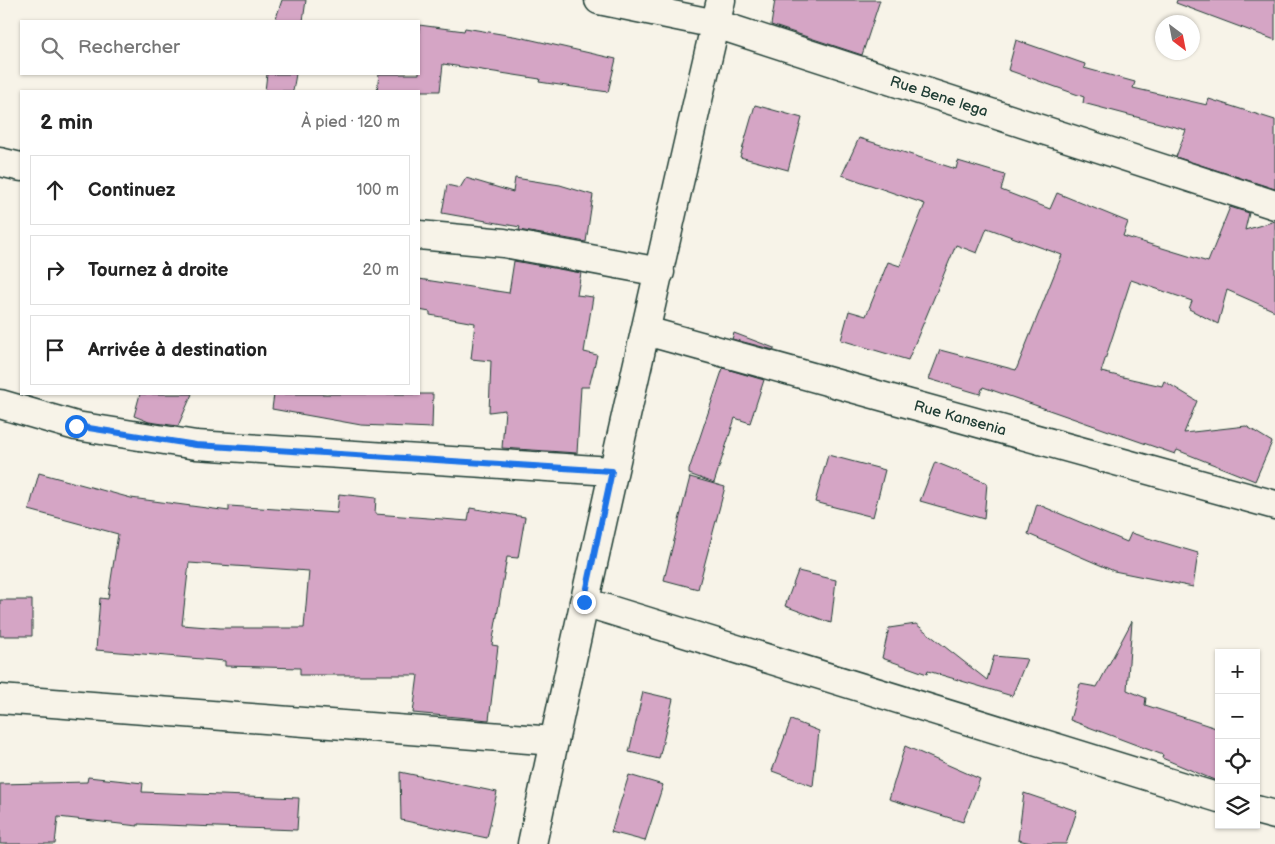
<!DOCTYPE html>
<html lang="fr">
<head>
<meta charset="utf-8">
<style>
  body { margin:0; font-family:"Balsamiq Sans",sans-serif; background:#f6f6f6; color:#222 }
  .controls { position:absolute; right:15px; bottom:15px; display:grid; overflow:hidden; border-radius:0px; box-shadow:0 1px 4px #0004 }
  .controls button { width:45px; height:45px; display:grid; place-items:center; padding:0; border:0; border-bottom:1px solid #e0e0e0; background:#fff; color:#222; font:25px sans-serif }
  .compass { position:absolute; left:1155px; top:15px; width:45px; height:45px; border-radius:50%; background:#fff; box-shadow:0 1px 4px #0004; rotate:148deg }
  .stop { position:absolute; width:15px; height:15px; margin:-11px; border:4px solid #1a73e8; border-radius:50%; background:#fff }
  .stop.end { background:#1a73e8; border-color:#fff; box-shadow:0 1px 5px #0008 }
  .list { margin:0; padding:0; list-style:none }
  h2 { display:flex; justify-content:space-between; align-items:center; height:65px; margin:0; padding:0 20px; font-size:21px }
  h2 small { font-size:16px; font-weight:400; color:#767676 }
  .list li { display:grid; grid-template-columns:32px 1fr auto; gap:15px; align-items:center; box-sizing:border-box; height:70px; margin:0 10px 10px; padding:0 10px; border:1px solid #e0e0e0; border-radius:0px }
  .list b { display:block; font-size:19px; white-space:nowrap }
  .list em { font-size:16px; font-style:normal; color:#767676 }
  .icon { flex:none; width:28px; height:28px; fill:none; stroke:currentColor; stroke-width:2; stroke-linecap:round; stroke-linejoin:round }
  .map { position:relative; flex:none; width:1275px; height:844px; overflow:hidden }
  .search { position:absolute; background:#fff; box-shadow:0 1px 4px #0004; left:20px; top:20px; width:400px; height:55px; display:flex; align-items:center; gap:12px; box-sizing:border-box; padding:0 18px; border-radius:0px; color:#767676; font-size:19px }
  .panel { position:absolute; background:#fff; box-shadow:0 1px 4px #0004; left:20px; top:90px; width:400px; height:305px; border-radius:0px }
  .map>svg:first-child { display:block }
  .building { fill:#d5a5c5; stroke:#1f3d34; fill-rule:evenodd }
  .lines { fill:none; stroke-linecap:round; stroke-linejoin:round }
  .minor-casing { stroke:#1f3d34; stroke-width:31 }
  .minor { stroke:#f7f3e8; stroke-width:28 }
  .route { stroke:#1a73e8; stroke-width:6 }
  .labels { text-anchor:middle; stroke-width:4.5; stroke-linejoin:round; paint-order:stroke }
  .street-label { font-size:15px; fill:#1f3d34; stroke:#f7f3e8 }
</style>
</head>
<body>
<div class="map">
<svg width="1275" height="844" viewBox="0 0 1275 844">
  <rect width="100%" height="100%" fill="#f7f3e8"/>
  <filter id="ink" filterUnits="userSpaceOnUse"><feTurbulence type="fractalNoise" baseFrequency=".02" numOctaves="2"/><feDisplacementMap in="SourceGraphic" scale="10" xChannelSelector="R" yChannelSelector="G"/><feConvolveMatrix kernelMatrix="1 2 1 2 8 2 1 2 1" color-interpolation-filters="sRGB"/></filter>
  <g filter="url(#ink)">
    <path class="building" d="M282,0H306L303,21H275Z
      M775,0H880L862,55L771,25Z
      M1177,0H1275V40L1176,3Z
      M419,25L464,31L465,28L519,37L616,59L608,92L539,82L540,79L443,64L440,91H377L379,74H419Z
      M1016,40L1085,64L1084,68L1135,82L1133,88L1207,105L1209,99L1275,120V189L1176,157L1186,130L1083,103L1084,97L1008,70Z
      M267,74H296L293,91H265Z
      M755,105L802,118L788,170L740,157Z
      M859,138L956,169L958,161L1005,175L1001,190L1050,209L1057,193L1128,222L1123,236L1208,262L1230,207L1249,213L1245,230L1275,221V311L1227,290L1218,324L1189,309L1192,301L1131,280L1101,372L1162,386L1164,381L1197,401L1184,433L1246,426L1272,442L1255,481L1177,450L1175,454L983,387L980,394L929,379L940,350L1016,370L1062,255L987,228L977,253L956,245L908,360L841,340L849,311L866,316L888,262L900,266L925,204L842,175Z
      M466,178L513,192L515,178L560,185L593,195L586,242L519,230L520,227L442,213L447,185L460,188Z
      M514,261L581,273L577,295L593,297L584,352L597,355L589,387H581L577,453L502,448L505,410L489,412L491,361L471,359L475,323L430,315V312L419,310V279L509,293Z
      M734,333L774,348V350L732,339Z
      M723,368L764,380L750,423L735,418L714,483L689,474V470Z
      M140,394H192L178,426L149,422L134,416Z
      M274,394H433L432,428L361,425L272,409Z
      M828,455L885,470L873,517L815,502Z
      M935,462L987,483L984,519L920,501Z
      M39,473L131,498L229,511V506L337,513L339,494L376,498L375,514L468,521L470,508L525,517L518,558L507,557L492,645L498,646L489,720L413,713L418,675H300V668L225,666V661L96,650L100,598L108,599L118,534L29,510ZM189,563L309,571L304,628H220L182,625Z
      M690,477L725,487L698,589L664,580Z
      M1037,504L1127,542L1131,533L1198,553L1193,587L1114,571L1028,534Z
      M798,571L836,580L831,623L785,606Z
      M0,600H32V636H0Z
      M1132,621L1127,690L1146,698L1145,705L1219,729V782L1162,758L1163,755L1070,720L1080,684L1097,687Z
      M916,624L987,680L994,656L1027,659L1012,696L928,671L927,674L882,658L889,628Z
      M643,692L673,699L659,759L629,752Z
      M791,720L819,731L813,786L772,771Z
      M905,746L980,779L963,822L889,799Z
      M400,772L497,792L487,838L401,820Z
      M629,775L663,785L645,841L611,832Z
      M88,777L143,783L142,792L299,798L297,830L138,824V826L58,817L55,844H0V784L87,782Z
      M1024,793L1077,811L1066,844H1035L1018,840Z"/>
    <g class="lines">
      <defs>
        <g id="minor">
          <path id="s1" d="M599,0L716,24L1275,205"/>
          <path d="M0,162L21,167"/>
          <path d="M419,235L504,243L660,272"/>
          <path id="s2" d="M646,331L1275,505"/>
          <path d="M0,404L76,426L196,445L612,471"/>
          <path d="M584,602L1219,798"/>
          <path d="M0,699L554,741"/>
          <path d="M1256,810L1275,815"/>
          <path d="M532,844C592,562 656,281 721,0"/>
        </g>
      </defs>
      <use href="#minor" class="minor-casing"/>
      <use href="#minor" class="minor"/>
    </g>
  </g>
  <g class="lines" filter="url(#ink)">
    <path class="route" d="M76,426L196,445L612,471L584,602"/>
  </g>
  <g class="labels">
    <g class="street-label">
      <text dy="5" stroke="none"><textPath href="#s1" startOffset="354">Rue Bene lega</textPath></text>
      <text dy="5" stroke="none"><textPath href="#s2" startOffset="326">Rue Kansenia</textPath></text>
    </g>
  </g>
</svg>
<div class="controls">
<button>+</button>
<button>−</button>
<button><svg class="icon" aria-label="locate" viewBox="0 0 24 24"><circle cx="12" cy="12" r="6"/><path d="M12 2v4M12 18v4M2 12h4M18 12h4"/></svg></button>
<button><svg class="icon" aria-label="layers" viewBox="0 0 24 24"><path d="M12 4l9 5-9 5-9-5zM3 14l9 5 9-5"/></svg></button>
</div>
<svg class="compass" viewBox="-18 -18 36 36"><path d="M0-13l5 13h-10z" fill="#e53935"/><path d="M0 13l5-13h-10z" fill="#767676"/></svg>
<div class="stop" style="left:76px;top:426px"></div>
<div class="stop end" style="left:584px;top:602px"></div>
<div class="search"><svg class="icon" aria-label="search" viewBox="0 0 24 24"><circle cx="10" cy="10" r="6"/><path d="M15 15l6 6"/></svg>Rechercher</div>
<section class="panel">
<h2>2 min<small>À pied · 120 m</small></h2>
<ul class="list">
<li><svg class="icon" aria-label="ahead" viewBox="0 0 24 24"><path d="M12 20V5M6 11l6-6 6 6"/></svg><div><b>Continuez</b></div><em>100 m</em></li>
<li><svg class="icon" aria-label="right" viewBox="0 0 24 24"><path d="M7 20v-9h11M14 6l5 5-5 5"/></svg><div><b>Tournez à droite</b></div><em>20 m</em></li>
<li><svg class="icon" aria-label="arrive" viewBox="0 0 24 24"><path d="M6 21V4h12l-3 4 3 4H6"/></svg><div><b>Arrivée à destination</b></div></li>
</ul>
</section>
</div>
</body>
</html>
